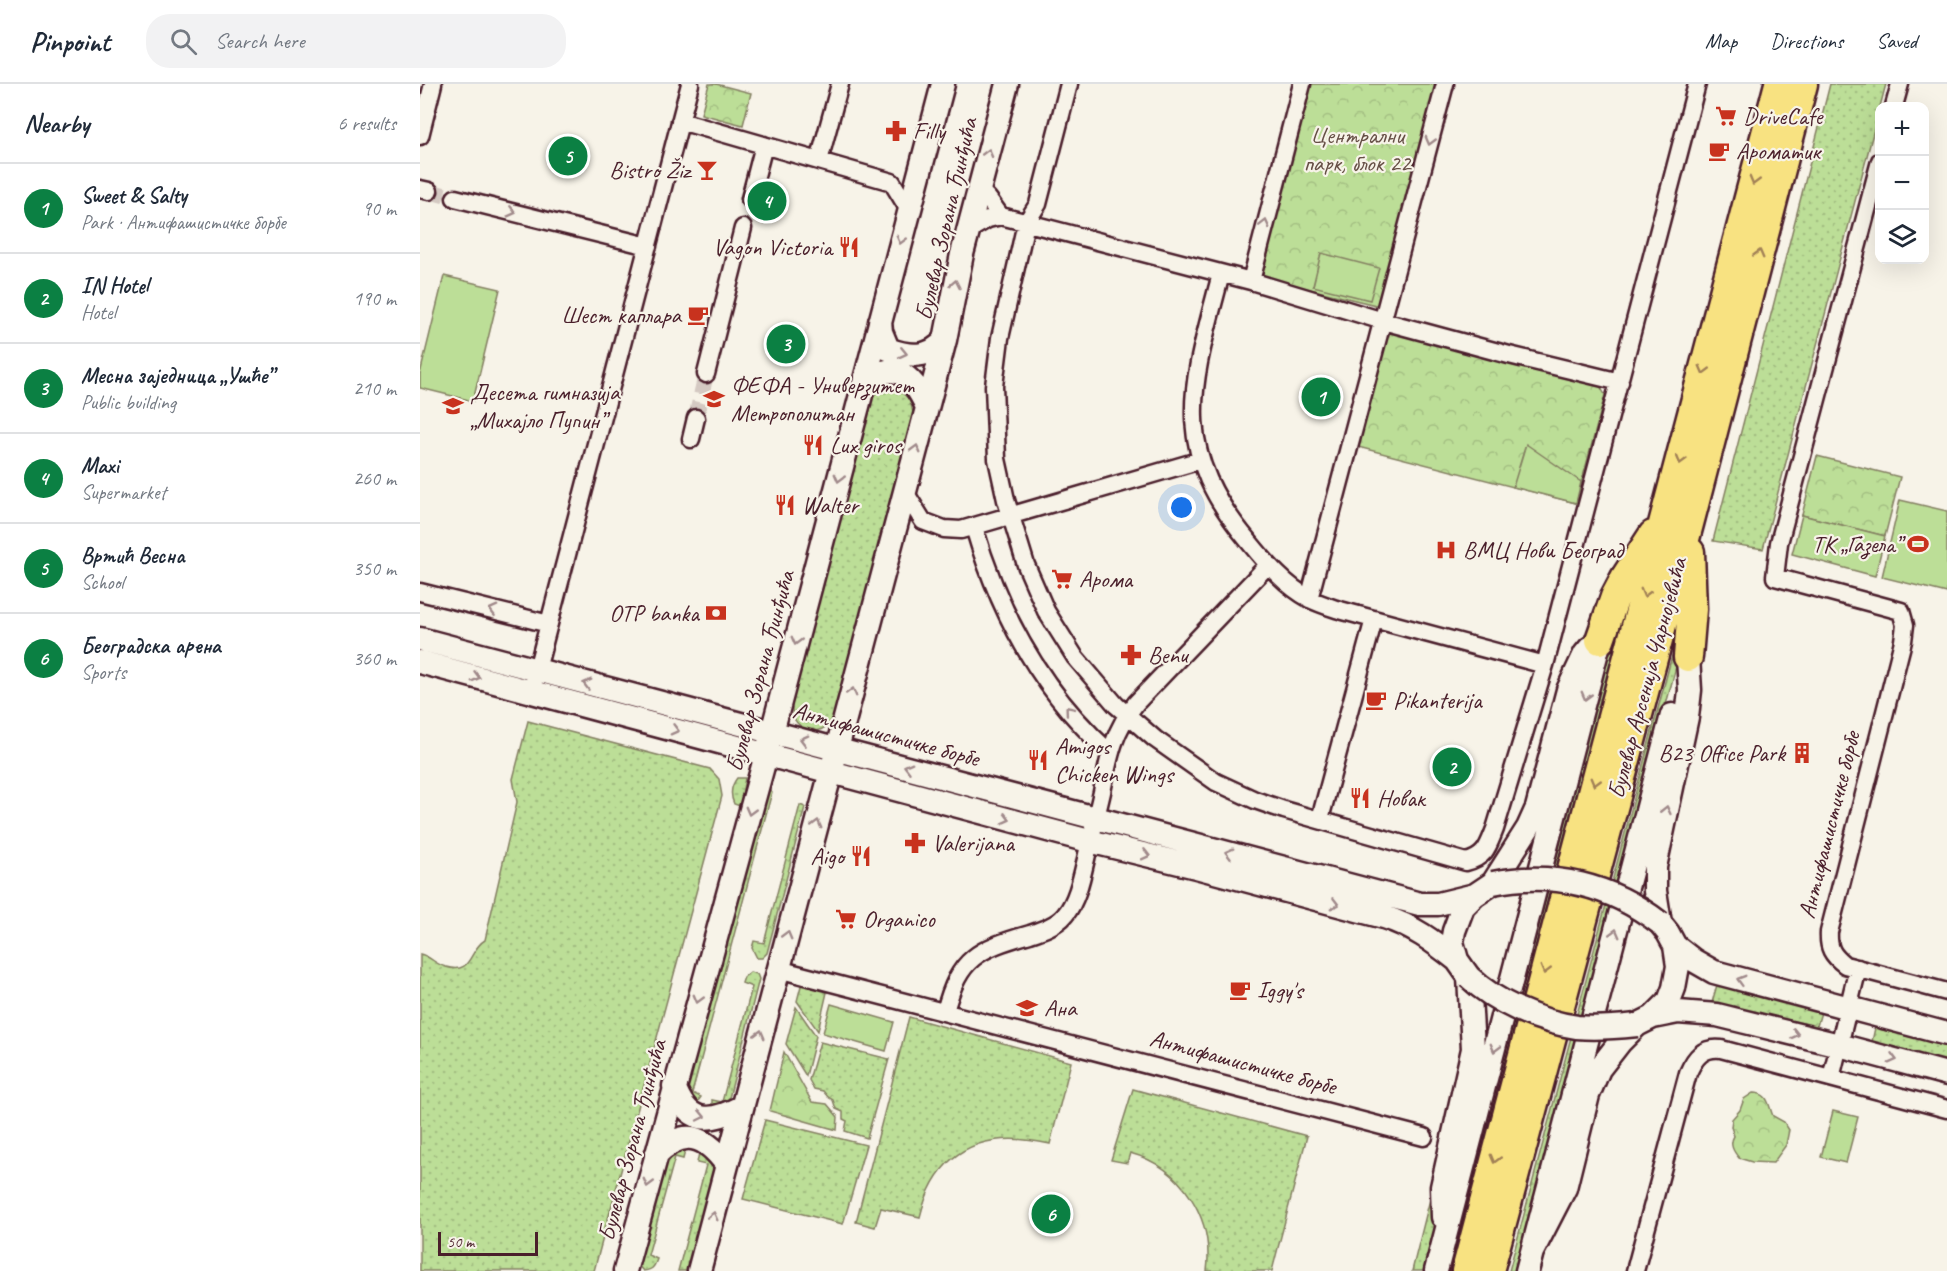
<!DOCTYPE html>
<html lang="en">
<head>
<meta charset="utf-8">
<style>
  body { margin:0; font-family:Caveat,sans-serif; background:#f2f2f3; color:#1f2937 }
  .controls { position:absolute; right:18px; top:18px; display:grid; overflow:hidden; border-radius:12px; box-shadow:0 6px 24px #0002 }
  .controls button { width:54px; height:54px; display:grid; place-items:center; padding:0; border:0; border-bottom:2px solid #e0e1e3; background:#fff; color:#1f2937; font:30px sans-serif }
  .scale { position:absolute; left:18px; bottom:15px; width:100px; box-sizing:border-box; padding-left:6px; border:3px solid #4a1f2b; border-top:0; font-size:16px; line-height:21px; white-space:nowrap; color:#4a1f2b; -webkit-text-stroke:4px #f7f3e8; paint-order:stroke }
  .you { position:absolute; left:762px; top:424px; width:21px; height:21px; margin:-15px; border:4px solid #fff; border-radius:50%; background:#1a73e8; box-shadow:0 0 0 9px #1a73e833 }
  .badge { display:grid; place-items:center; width:39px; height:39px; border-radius:50%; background:#0b8043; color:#fff; font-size:20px; font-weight:700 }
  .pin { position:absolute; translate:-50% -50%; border:3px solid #fff; box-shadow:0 2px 6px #0006 }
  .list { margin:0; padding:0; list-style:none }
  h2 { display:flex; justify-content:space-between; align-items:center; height:78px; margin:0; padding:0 24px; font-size:26px }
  h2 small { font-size:20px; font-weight:400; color:#747a83 }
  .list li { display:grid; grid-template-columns:39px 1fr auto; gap:18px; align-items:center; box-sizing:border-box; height:90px; padding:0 24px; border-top:2px solid #e0e1e3 }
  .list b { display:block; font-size:22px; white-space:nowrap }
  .list p { margin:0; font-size:20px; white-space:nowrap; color:#747a83 }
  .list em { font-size:20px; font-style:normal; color:#747a83 }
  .icon { flex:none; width:33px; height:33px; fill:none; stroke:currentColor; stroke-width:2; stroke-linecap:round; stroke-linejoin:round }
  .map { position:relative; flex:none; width:1527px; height:1187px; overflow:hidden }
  header { display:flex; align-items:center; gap:36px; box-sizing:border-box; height:84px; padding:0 30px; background:#fff; border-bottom:2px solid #e0e1e3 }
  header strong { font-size:28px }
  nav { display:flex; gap:33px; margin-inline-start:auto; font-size:21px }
  .search { width:420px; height:54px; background:#f2f2f3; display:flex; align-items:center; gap:15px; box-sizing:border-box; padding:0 21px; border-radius:24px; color:#747a83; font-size:22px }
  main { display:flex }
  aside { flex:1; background:#fff }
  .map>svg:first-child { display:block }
  .grass { fill:url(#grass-dots); stroke:#837e61; stroke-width:1.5 }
  .forest { fill:url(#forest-crowns); stroke:#837e61; stroke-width:1.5 }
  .garden { fill:#bcde97; stroke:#837e61; stroke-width:1.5 }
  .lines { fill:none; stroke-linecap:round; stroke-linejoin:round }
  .street-tunnel { stroke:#d4c9c2; stroke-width:16; stroke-dasharray:16 8; stroke-linecap:butt }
  .street-casing { stroke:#4a1f2b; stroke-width:21 }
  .secondary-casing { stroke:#4a1f2b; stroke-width:27 }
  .highway-casing { stroke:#4a1f2b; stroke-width:33 }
  .street { stroke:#f7f3e8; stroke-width:16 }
  .secondary { stroke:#f7f3e8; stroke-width:22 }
  .highway { stroke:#f8e281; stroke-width:28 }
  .secondary-bridge-casing { stroke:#4a1f2b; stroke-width:27; stroke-linecap:butt }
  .secondary-bridge { stroke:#f7f3e8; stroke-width:22 }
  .oneway { stroke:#a0898a }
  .oneway2 { stroke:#a18056 }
  .labels { text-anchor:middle; stroke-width:4.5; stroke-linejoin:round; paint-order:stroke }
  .poi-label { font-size:24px; fill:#4a1f2b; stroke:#f7f3e8; text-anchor:start }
  .park-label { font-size:24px; fill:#664f46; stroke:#f7f3e8 }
  .street-label { font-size:24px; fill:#4a1f2b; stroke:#f7f3e8 }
</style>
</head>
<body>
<header>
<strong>Pinpoint</strong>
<div class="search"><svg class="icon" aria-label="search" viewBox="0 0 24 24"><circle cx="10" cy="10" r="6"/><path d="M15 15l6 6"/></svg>Search here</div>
<nav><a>Map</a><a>Directions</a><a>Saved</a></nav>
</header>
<main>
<aside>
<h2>Nearby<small>6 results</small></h2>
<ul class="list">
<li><span class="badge">1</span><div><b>Sweet &amp; Salty</b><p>Park · Антифашистичке борбе</p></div><em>90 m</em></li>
<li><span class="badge">2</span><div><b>IN Hotel</b><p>Hotel</p></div><em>190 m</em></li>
<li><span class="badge">3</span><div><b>Месна заједница „Ушће”</b><p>Public building</p></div><em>210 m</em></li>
<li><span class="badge">4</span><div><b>Maxi</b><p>Supermarket</p></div><em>260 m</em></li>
<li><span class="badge">5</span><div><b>Вртић Весна</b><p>School</p></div><em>350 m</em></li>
<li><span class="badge">6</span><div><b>Београдска арена</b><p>Sports</p></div><em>360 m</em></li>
</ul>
</aside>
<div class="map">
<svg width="1527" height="1187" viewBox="0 0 1527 1187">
  <defs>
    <pattern id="grass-dots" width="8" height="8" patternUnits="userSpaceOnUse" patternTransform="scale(1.5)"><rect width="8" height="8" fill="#bcde97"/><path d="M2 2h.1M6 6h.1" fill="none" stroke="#a3be82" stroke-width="1.8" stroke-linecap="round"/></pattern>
    <pattern id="forest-crowns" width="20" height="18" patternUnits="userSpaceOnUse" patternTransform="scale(1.5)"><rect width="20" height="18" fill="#bcde97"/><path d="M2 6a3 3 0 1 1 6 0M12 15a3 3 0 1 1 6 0" fill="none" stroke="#a3be82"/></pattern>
  </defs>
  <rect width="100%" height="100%" fill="#f7f3e8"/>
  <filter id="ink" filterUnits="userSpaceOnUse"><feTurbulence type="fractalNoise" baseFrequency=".0167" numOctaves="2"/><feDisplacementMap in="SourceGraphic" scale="12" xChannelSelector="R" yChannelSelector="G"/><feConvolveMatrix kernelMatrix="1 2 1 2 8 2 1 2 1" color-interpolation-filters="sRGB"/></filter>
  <g filter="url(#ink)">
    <path class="grass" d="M1410,0H1466L1343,465L1293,457Z
      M468,305C488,307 492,317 494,336L421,620C416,629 412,640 402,645C387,652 371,639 372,623C373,597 386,570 392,544C398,520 399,496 405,472C418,418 435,364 451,310Z
      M1213,505L1033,1187H1024L1189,562Z
      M1262,534L1257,579L1096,1187H1089Z
      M108,637L290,685L299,695L302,712L174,1187H0V870C10,872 16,881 26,883C53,891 48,866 65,856L97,718L93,695Z
      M317,694H325L320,722L314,720C310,711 310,703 317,694Z
      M344,700L352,708L272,1009L281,1013L273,1024L268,1023L265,995Z
      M380,721L385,723L347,869L342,874H337L332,864L334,857L344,859Z
      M330,888L337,890L339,895L308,1018L292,1023V1016L302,1018L332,903L322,899L324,893Z
      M382,898L408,904L398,947L377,917Z
      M1297,901L1393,925L1401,928L1397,942L1311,923L1291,922Z
      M376,923L396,952L386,992L366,960Z
      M489,933L651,978L630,1060C564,1045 517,1064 500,1133L461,1124L455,1143L436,1138Z
      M1455,944L1527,962V983L1451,962Z
      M400,958L469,975L447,1054L425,1047L427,1037L423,1035V1028L416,1025L413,1016L408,1013L403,1007L394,1005L389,996Z
      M713,1005L887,1052L852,1187H787C794,1134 762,1083 710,1069L707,1079L691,1076Z
      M345,1036L446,1061L423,1140L323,1115Z
      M1024,1059L1017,1098L1016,1146L1008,1187H992Z
      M262,1062L265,1067L263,1075L255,1073L228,1171L237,1175C234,1184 232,1186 223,1187L218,1181L217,1173L243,1077Z
      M279,1069L289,1071L294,1084L291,1101L268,1187H258L286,1081L277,1079Z"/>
    <path class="forest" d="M289,0H296L331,9L323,41L281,30Z
      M889,0H1020L960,222L840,193Z
      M968,247L1165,293L1179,300L1185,311L1156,419L938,363Z
      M1397,372L1480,393L1465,452L1382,431Z
      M364,968L392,1018L407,1020L418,1033L417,1046L350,1027Z
      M1333,1009C1349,1009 1348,1020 1353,1032L1364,1038L1369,1046L1366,1061L1353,1079L1332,1078L1319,1074C1313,1067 1309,1060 1314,1052L1311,1043L1312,1035L1320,1026L1324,1015Z"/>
    <path class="garden" d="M901,169L959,184L950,216L893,202Z
      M24,192L80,205L53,317L0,304V290Z
      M1106,360L1161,398L1156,419L1093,403Z
      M1480,416L1527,427V509L1462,493Z
      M1382,431L1465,452L1455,492L1372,470Z
      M411,920L474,938L466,967L403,949Z
      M1413,1027L1438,1033L1426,1079L1401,1073Z"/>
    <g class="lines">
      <path class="street-tunnel" d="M9,107L35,114
        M276,334L286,290"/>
      <defs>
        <path id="street" d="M649,0L618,120L606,139L580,254L574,302L577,375L586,416L606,481L626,527L655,573L696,621L735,655L796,698L835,716L864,726L1046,778C1066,773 1068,762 1075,745L1125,581L1277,0
          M1474,22L1480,0
          M260,37L472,98L489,126
          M0,52L13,0
          M399,77L420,0
          M1460,77L1359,459L1355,493L1481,527L1485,541L1483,557L1409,848C1408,864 1412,871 1425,881L1527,908
          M0,105L9,107
          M558,106C569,112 573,123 581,132
          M35,114L228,162
          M330,115L344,61
          M549,146L568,135L581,132L831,197L963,237L1089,271L1200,298
          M801,190C772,301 748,362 830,459C847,480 866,502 890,515C898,519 907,522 916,525L1125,581
          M831,197L882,0
          M286,290L323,144
          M271,355L276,334
          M485,408L503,437L524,445L541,446L781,376
          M554,443C579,529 622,608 689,668
          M0,508L129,540
          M889,515L1025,0
          M114,597L270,0
          M900,735L954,535
          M358,885L1004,1053
          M525,928C539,873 558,865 610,850C622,846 637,841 645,831C657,817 662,792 666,775C671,752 677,730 682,708C689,673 693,648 716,619L848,481
          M1411,994L1438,884
          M1215,1187L1268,989C1275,973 1283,963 1301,965L1527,1025"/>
        <path id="secondary" d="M460,237L461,248L468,265C489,273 509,275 525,256
          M443,303C472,271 493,292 507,323
          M0,555L1000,820H1018L1055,811
          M0,578L669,757L776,783L964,833C993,842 1014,858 1037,876
          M1255,862L1273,876L1294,888L1527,950
          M1233,933L1258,928L1297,931L1419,961L1527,990
          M254,1002C268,1040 288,1040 321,1023
          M236,1071C263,1044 284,1050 306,1080
          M1023,1133L1022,1103L1053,965L1049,893L1037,876L1032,858L1034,847L1043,823L1055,811L1073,799L1108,744L1117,724L1148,606L1165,570L1170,564
          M1112,1168L1145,1104L1168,1011L1179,985L1200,958L1217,941L1233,933L1249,917L1254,904L1258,882L1255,862L1248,849L1240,839L1235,807V783L1267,633L1270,606L1268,573
          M205,1187L346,671L523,0
          M279,1187L525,256L542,170L587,0
          M1016,1187L1180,556
          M1107,1187L1252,631"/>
        <path id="highway" d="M1180,556L1195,513L1205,494L1233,451
          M1268,573L1272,525L1270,468
          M1046,1187L1359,0
          M1069,1187L1269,440L1383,0"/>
      </defs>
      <use href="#street" class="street-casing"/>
      <use href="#secondary" class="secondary-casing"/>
      <use href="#highway" class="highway-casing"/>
      <use href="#street" class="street"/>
      <use href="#secondary" class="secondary"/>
      <use href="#highway" class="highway"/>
      <defs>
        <path id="secondary-bridge" d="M1073,799C1133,787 1191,801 1240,839
          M1049,893C1076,919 1120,938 1157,943C1177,945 1198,943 1217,941"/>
      </defs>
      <use href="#secondary-bridge" class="secondary-bridge-casing"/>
      <use href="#secondary-bridge" class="secondary-bridge"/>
    </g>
    <defs><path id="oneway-chevron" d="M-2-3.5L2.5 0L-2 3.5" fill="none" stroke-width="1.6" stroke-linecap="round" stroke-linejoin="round" transform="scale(1.5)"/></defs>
    <g class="oneway">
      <use href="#oneway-chevron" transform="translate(1010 57) rotate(105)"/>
      <use href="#oneway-chevron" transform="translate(568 69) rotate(-75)"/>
      <use href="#oneway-chevron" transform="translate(92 128) rotate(14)"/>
      <use href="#oneway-chevron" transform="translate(845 140) rotate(-76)"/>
      <use href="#oneway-chevron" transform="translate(481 156) rotate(105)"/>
      <use href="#oneway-chevron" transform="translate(535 200) rotate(-79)"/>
      <use href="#oneway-chevron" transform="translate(483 269) rotate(13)"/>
      <use href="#oneway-chevron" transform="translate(496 365) rotate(-75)"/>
      <use href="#oneway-chevron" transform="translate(419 394) rotate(105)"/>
      <use href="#oneway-chevron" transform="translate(73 526) rotate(-166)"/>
      <use href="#oneway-chevron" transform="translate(376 557) rotate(105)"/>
      <use href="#oneway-chevron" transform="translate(56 593) rotate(15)"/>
      <use href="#oneway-chevron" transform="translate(167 600) rotate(-165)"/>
      <use href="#oneway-chevron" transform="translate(432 608) rotate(-75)"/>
      <use href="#oneway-chevron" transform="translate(1166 612) rotate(105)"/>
      <use href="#oneway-chevron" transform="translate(649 626) rotate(-130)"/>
      <use href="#oneway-chevron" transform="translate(255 646) rotate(15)"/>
      <use href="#oneway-chevron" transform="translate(384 656) rotate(-166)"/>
      <use href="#oneway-chevron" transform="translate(488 683) rotate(-165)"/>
      <use href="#oneway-chevron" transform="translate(1246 726) rotate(-77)"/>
      <use href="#oneway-chevron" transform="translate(330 727) rotate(105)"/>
      <use href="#oneway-chevron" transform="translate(586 735) rotate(15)"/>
      <use href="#oneway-chevron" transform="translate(397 740) rotate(-75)"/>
      <use href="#oneway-chevron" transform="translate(809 769) rotate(-165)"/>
      <use href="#oneway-chevron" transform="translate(726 771) rotate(14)"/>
      <use href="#oneway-chevron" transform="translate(915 820) rotate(15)"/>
      <use href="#oneway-chevron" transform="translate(1195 849) rotate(-75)"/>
      <use href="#oneway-chevron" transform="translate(367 851) rotate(-75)"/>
      <use href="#oneway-chevron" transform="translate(1321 896) rotate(-164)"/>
      <use href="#oneway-chevron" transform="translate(278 915) rotate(105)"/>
      <use href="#oneway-chevron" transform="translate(340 950) rotate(-75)"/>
      <use href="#oneway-chevron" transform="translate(1375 950) rotate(14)"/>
      <use href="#oneway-chevron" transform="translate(1075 964) rotate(105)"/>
      <use href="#oneway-chevron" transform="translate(1473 975) rotate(15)"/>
      <use href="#oneway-chevron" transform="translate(281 1032) rotate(12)"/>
      <use href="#oneway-chevron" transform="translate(228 1099) rotate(105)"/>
      <use href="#oneway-chevron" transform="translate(293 1132) rotate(-76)"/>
    </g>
    <g class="oneway2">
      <use href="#oneway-chevron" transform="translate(1334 97) rotate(105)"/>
      <use href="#oneway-chevron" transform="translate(1339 170) rotate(-75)"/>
      <use href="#oneway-chevron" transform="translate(1284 286) rotate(105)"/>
      <use href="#oneway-chevron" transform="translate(1261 376) rotate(105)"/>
      <use href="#oneway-chevron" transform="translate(1225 509) rotate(105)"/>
      <use href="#oneway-chevron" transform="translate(1175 698) rotate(105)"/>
      <use href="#oneway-chevron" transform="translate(1125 886) rotate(105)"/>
      <use href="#oneway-chevron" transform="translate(1075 1075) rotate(105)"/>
    </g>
  </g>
  <defs>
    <symbol id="supermarket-bare" viewBox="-9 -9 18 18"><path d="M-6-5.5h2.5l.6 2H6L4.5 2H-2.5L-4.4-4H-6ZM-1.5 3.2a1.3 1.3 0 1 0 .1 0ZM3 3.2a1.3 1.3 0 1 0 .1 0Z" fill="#c8321e" stroke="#f7f3e8" stroke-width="2.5" paint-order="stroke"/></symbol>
    <symbol id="pharmacy-bare" viewBox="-9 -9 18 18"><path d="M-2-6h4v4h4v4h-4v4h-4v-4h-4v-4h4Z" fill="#c8321e" stroke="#f7f3e8" stroke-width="2.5" paint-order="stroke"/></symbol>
    <symbol id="cafe-bare" viewBox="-9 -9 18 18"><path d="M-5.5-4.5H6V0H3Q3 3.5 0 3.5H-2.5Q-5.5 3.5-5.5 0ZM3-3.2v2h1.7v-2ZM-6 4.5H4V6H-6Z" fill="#c8321e" stroke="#f7f3e8" stroke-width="2.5" paint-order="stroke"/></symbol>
    <symbol id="bar-bare" viewBox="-9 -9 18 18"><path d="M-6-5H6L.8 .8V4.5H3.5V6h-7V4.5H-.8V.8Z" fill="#c8321e" stroke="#f7f3e8" stroke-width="2.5" paint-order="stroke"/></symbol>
    <symbol id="restaurant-bare" viewBox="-9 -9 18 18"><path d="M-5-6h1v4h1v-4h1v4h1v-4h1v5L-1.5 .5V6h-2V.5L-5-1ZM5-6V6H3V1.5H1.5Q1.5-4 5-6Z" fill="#c8321e" stroke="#f7f3e8" stroke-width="2.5" paint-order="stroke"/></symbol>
    <symbol id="university-bare" viewBox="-9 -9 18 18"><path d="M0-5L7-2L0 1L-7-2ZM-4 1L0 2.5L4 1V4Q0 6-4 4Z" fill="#c8321e" stroke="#f7f3e8" stroke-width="2.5" paint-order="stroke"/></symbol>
    <symbol id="school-bare" viewBox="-9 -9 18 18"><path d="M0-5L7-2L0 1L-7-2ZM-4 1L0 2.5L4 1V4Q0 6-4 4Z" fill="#c8321e" stroke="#f7f3e8" stroke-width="2.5" paint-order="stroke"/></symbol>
    <symbol id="stadium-bare" viewBox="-9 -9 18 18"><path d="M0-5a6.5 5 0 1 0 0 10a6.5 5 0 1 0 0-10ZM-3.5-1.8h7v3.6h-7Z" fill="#c8321e" stroke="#f7f3e8" stroke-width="2.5" paint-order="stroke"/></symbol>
    <symbol id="hospital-bare" viewBox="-9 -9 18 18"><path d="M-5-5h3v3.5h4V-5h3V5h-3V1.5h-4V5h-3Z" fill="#c8321e" stroke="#f7f3e8" stroke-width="2.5" paint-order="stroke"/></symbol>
    <symbol id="bank-bare" viewBox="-9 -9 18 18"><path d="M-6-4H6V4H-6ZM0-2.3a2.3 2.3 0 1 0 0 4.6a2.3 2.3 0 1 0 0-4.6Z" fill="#c8321e" stroke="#f7f3e8" stroke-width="2.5" paint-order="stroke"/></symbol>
    <symbol id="building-bare" viewBox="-9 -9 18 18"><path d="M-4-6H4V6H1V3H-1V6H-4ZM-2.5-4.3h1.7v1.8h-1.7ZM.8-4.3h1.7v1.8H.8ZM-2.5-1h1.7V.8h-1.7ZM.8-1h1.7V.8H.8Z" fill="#c8321e" stroke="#f7f3e8" stroke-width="2.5" paint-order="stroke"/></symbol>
  </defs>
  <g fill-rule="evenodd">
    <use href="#supermarket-bare" x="1291" y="17" width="30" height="30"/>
    <use href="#pharmacy-bare" x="461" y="32" width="30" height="30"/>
    <use href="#cafe-bare" x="1284" y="52" width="30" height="30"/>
    <use href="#bar-bare" x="272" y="71" width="30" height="30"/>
    <use href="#restaurant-bare" x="414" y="148" width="30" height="30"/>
    <use href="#cafe-bare" x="263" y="216" width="30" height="30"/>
    <use href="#university-bare" x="279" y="300" width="30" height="30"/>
    <use href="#school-bare" x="18" y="307" width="30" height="30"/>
    <use href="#restaurant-bare" x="378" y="346" width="30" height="30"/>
    <use href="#restaurant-bare" x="350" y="406" width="30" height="30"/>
    <use href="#stadium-bare" x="1483" y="445" width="30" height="30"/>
    <use href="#hospital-bare" x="1011" y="451" width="30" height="30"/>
    <use href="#supermarket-bare" x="627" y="480" width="30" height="30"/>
    <use href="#bank-bare" x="281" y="514" width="30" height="30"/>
    <use href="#pharmacy-bare" x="696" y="556" width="30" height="30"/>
    <use href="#cafe-bare" x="941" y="601" width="30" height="30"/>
    <use href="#building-bare" x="1367" y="654" width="30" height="30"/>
    <use href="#restaurant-bare" x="603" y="661" width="30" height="30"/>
    <use href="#restaurant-bare" x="925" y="699" width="30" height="30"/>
    <use href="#pharmacy-bare" x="480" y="744" width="30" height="30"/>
    <use href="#restaurant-bare" x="426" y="757" width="30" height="30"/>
    <use href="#supermarket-bare" x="411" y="820" width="30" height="30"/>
    <use href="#cafe-bare" x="805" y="891" width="30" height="30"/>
    <use href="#school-bare" x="592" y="909" width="30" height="30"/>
  </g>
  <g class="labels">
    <g class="poi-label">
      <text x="1323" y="40">DriveCafe</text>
      <text x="493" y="55">Filly</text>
      <text x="1316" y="75">Ароматик</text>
      <text x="270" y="94" text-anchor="end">Bistro Žiz</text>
      <text x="412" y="171" text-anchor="end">Vagon Victoria</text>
      <text x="261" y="239" text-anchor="end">Шест каплара</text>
      <text x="311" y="309">ФЕФА - Универзитет<tspan x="311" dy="28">Метрополитан</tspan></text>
      <text x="50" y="316">Десета гимназија<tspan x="50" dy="28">„Михајло Пупин”</tspan></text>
      <text x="410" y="369">Lux giros</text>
      <text x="382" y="429">Walter</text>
      <text x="1481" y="468" text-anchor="end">ТК „Газела”</text>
      <text x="1043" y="474">ВМЦ Нови Београд</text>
      <text x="659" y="503">Арома</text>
      <text x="279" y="537" text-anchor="end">OTP banka</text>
      <text x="728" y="579">Benu</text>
      <text x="973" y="624">Pikanterija</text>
      <text x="635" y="670">Amigos<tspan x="635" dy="28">Chicken Wings</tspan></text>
      <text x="1365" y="677" text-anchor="end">B23 Office Park</text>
      <text x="957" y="722">Новак</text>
      <text x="512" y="767">Valerijana</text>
      <text x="424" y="780" text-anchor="end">Aigo</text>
      <text x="443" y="843">Organico</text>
      <text x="837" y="914">Iggy's</text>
      <text x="624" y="932">Ана</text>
    </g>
    <g class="park-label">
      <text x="937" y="59">Централни<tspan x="937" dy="28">парк, блок 22</tspan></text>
    </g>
    <g class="street-label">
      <text transform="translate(526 135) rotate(-77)" y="8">Булевар Зорана Ђинђића</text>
      <text transform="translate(340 587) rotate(-75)" y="8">Булевар Зорана Ђинђића</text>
      <text transform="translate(1227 594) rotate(-75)" y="8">Булевар Арсенија Чарнојевића</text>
      <text transform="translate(466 650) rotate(15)" y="8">Антифашистичке борбе</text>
      <text transform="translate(1409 741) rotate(-76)" y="8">Антифашистичке борбе</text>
      <text transform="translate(823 978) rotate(15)" y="8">Антифашистичке борбе</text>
      <text transform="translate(212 1056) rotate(-75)" y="8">Булевар Зорана Ђинђића</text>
    </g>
  </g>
</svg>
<div class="controls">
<button>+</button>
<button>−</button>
<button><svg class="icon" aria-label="layers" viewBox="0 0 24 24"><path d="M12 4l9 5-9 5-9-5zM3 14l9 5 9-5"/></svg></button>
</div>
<div class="scale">50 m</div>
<div class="you"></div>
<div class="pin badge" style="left:901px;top:313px">1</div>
<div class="pin badge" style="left:1032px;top:683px">2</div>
<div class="pin badge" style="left:366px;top:260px">3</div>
<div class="pin badge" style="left:347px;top:117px">4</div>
<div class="pin badge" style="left:148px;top:72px">5</div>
<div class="pin badge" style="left:631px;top:1130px">6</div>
</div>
</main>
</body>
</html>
